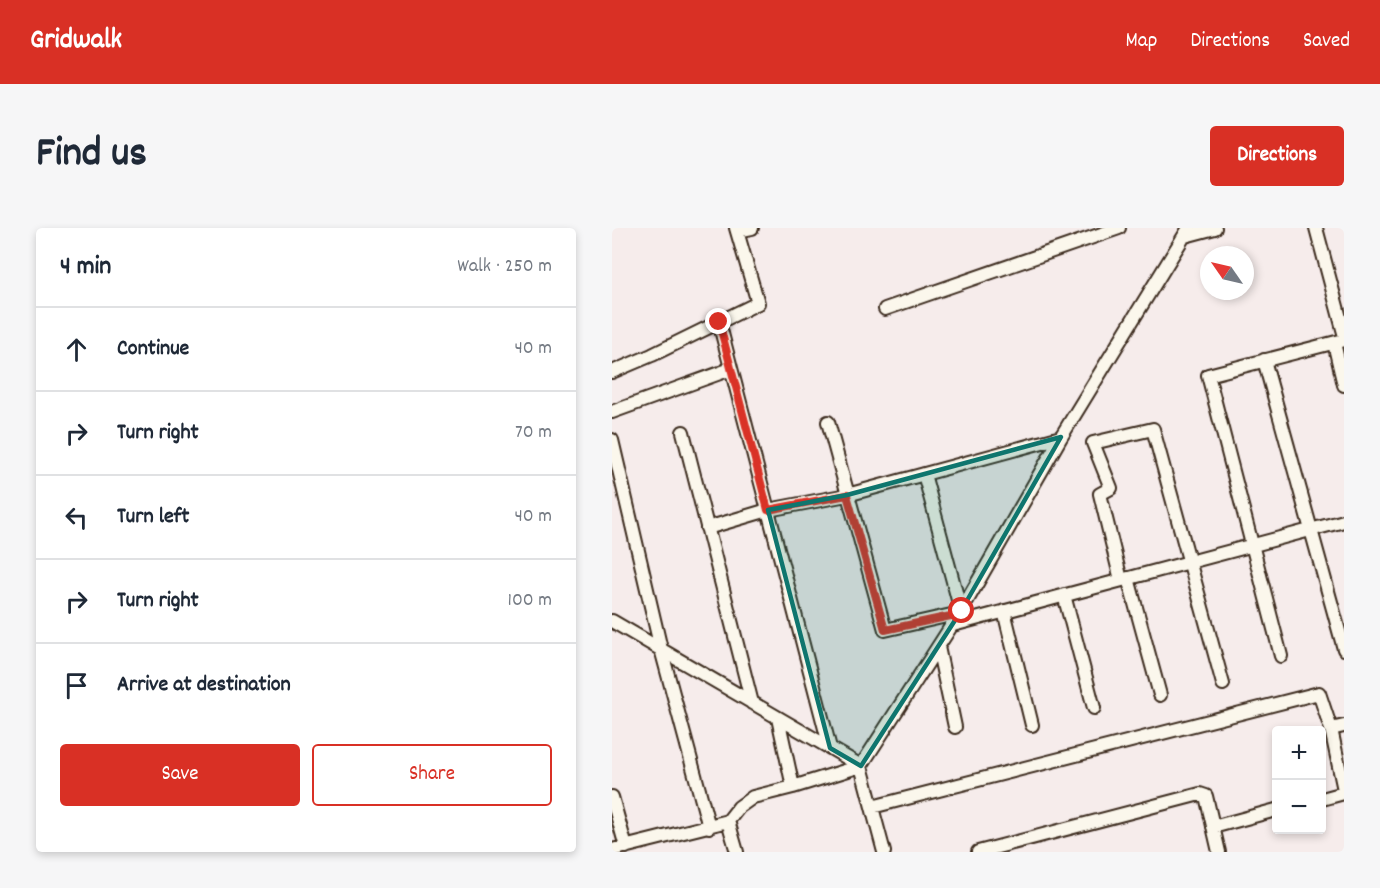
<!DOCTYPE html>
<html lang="en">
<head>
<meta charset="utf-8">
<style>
  body { margin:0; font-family:Dekko,sans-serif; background:#f6f6f7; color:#1f2937 }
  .controls { position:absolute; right:18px; bottom:18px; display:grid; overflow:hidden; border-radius:6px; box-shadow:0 3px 9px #0003 }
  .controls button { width:54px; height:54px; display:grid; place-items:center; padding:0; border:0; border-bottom:2px solid #e0e1e3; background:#fff; color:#1f2937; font:30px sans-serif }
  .compass { position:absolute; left:588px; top:18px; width:54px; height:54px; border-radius:50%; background:#fff; box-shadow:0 3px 9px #0003; rotate:304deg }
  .stop { position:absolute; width:18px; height:18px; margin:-14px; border:4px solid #d93025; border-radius:50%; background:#fff }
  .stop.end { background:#d93025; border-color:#fff; box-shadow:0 2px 6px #0008 }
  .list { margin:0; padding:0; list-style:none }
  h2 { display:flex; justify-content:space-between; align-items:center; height:78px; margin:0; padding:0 24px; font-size:26px }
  h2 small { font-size:20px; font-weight:400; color:#747a83 }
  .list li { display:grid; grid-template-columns:39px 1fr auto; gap:18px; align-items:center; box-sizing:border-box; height:84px; padding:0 24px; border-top:2px solid #e0e1e3 }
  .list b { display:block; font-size:22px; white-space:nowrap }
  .list em { font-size:20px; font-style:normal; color:#747a83 }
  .actions { display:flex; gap:12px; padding:18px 24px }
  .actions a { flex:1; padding:14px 0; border:2px solid #d93025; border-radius:6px; text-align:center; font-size:21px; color:#d93025 }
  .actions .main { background:#d93025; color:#fff }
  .icon { flex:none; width:33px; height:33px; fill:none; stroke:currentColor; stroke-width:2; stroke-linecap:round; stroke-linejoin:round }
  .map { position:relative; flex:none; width:732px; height:624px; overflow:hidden; border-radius:6px }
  header { display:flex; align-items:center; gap:36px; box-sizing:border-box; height:84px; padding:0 30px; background:#d93025; color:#fff }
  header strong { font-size:28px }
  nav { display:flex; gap:33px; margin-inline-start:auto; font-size:21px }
  .intro { display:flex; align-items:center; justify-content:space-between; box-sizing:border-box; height:144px; padding:0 36px }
  h1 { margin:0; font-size:42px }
  .button { padding:15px 27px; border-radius:6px; background:#d93025; color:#fff; font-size:21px; font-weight:700 }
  main { display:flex; gap:36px; padding:0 36px }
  aside { flex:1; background:#fff; border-radius:6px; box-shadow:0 3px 9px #0003 }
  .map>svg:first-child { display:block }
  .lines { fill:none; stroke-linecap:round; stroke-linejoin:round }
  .street-casing { stroke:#3b2a1e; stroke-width:16 }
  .street { stroke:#fbf7ec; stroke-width:12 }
  .route { stroke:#d93025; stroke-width:8 }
  .marked { fill:#0f766e; fill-opacity:0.2; stroke:#0f766e; stroke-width:4.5; stroke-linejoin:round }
</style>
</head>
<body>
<header>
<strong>Gridwalk</strong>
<nav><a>Map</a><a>Directions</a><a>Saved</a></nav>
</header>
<div class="intro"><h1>Find us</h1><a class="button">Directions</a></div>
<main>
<aside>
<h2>4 min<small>Walk · 250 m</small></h2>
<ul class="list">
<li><svg class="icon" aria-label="ahead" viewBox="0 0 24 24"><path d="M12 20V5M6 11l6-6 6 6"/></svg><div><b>Continue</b></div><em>40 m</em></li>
<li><svg class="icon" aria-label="right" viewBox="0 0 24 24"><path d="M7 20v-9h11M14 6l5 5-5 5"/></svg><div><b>Turn right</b></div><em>70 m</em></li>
<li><svg class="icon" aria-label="left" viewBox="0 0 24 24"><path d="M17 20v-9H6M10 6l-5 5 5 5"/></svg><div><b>Turn left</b></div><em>40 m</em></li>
<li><svg class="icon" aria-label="right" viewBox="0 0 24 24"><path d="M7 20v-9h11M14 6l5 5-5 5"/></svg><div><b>Turn right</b></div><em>100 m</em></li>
<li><svg class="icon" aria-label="arrive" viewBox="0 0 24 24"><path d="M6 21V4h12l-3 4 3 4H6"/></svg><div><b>Arrive at destination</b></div></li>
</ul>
<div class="actions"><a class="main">Save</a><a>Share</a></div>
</aside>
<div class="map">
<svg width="732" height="624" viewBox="0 0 732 624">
  <rect width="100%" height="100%" fill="#f6eceb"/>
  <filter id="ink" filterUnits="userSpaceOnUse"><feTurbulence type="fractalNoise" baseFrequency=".0167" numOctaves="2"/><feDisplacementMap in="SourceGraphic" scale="12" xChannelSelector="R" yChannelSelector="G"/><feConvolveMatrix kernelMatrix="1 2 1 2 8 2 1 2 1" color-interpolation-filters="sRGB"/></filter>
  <g filter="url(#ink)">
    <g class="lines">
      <defs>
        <path id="street" d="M704,0L732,105
          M125,3L140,0
          M573,8L603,0
          M273,81L507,0
          M107,94L218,520
          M722,115L732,157
          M652,132L732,421
          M0,144L40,127L146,75L124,0
          M0,184L119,141
          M216,194L273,402L348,385
          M71,204L140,475
          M0,212L49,421L97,599
          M312,246L349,383
          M95,300L156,282L235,267L449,209
          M516,350L548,467
          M509,352L488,266L499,260L481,215L541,201L611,456
          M452,367L482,480
          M392,383L420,497
          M0,393L249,538L272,624
          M341,397L732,293
          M326,419L343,499
          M669,428L596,147L732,112
          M166,490L181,559
          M719,501L732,498
          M0,569L14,619
          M710,571L732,565
          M260,579L707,465L719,501L732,562
          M116,593L127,579L141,569L181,559L249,538L349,383L449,209L577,0
          M601,599L664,582
          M0,622L116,593L125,624
          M366,624L588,566L594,568L607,624"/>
      </defs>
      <use href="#street" class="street-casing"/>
      <use href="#street" class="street"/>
    </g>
  </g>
  <g class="lines" filter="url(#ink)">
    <path class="route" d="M107,94L156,282L235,267L273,402L348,386L350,383"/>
  </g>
  <path class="marked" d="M449,209L349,383L249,538L218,520L156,282L235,267Z"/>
</svg>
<div class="controls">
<button>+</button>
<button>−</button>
</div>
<svg class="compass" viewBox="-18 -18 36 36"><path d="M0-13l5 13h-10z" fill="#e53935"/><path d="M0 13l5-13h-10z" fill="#747a83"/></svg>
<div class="stop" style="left:350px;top:383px"></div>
<div class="stop end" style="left:107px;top:94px"></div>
</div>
</main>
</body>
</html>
